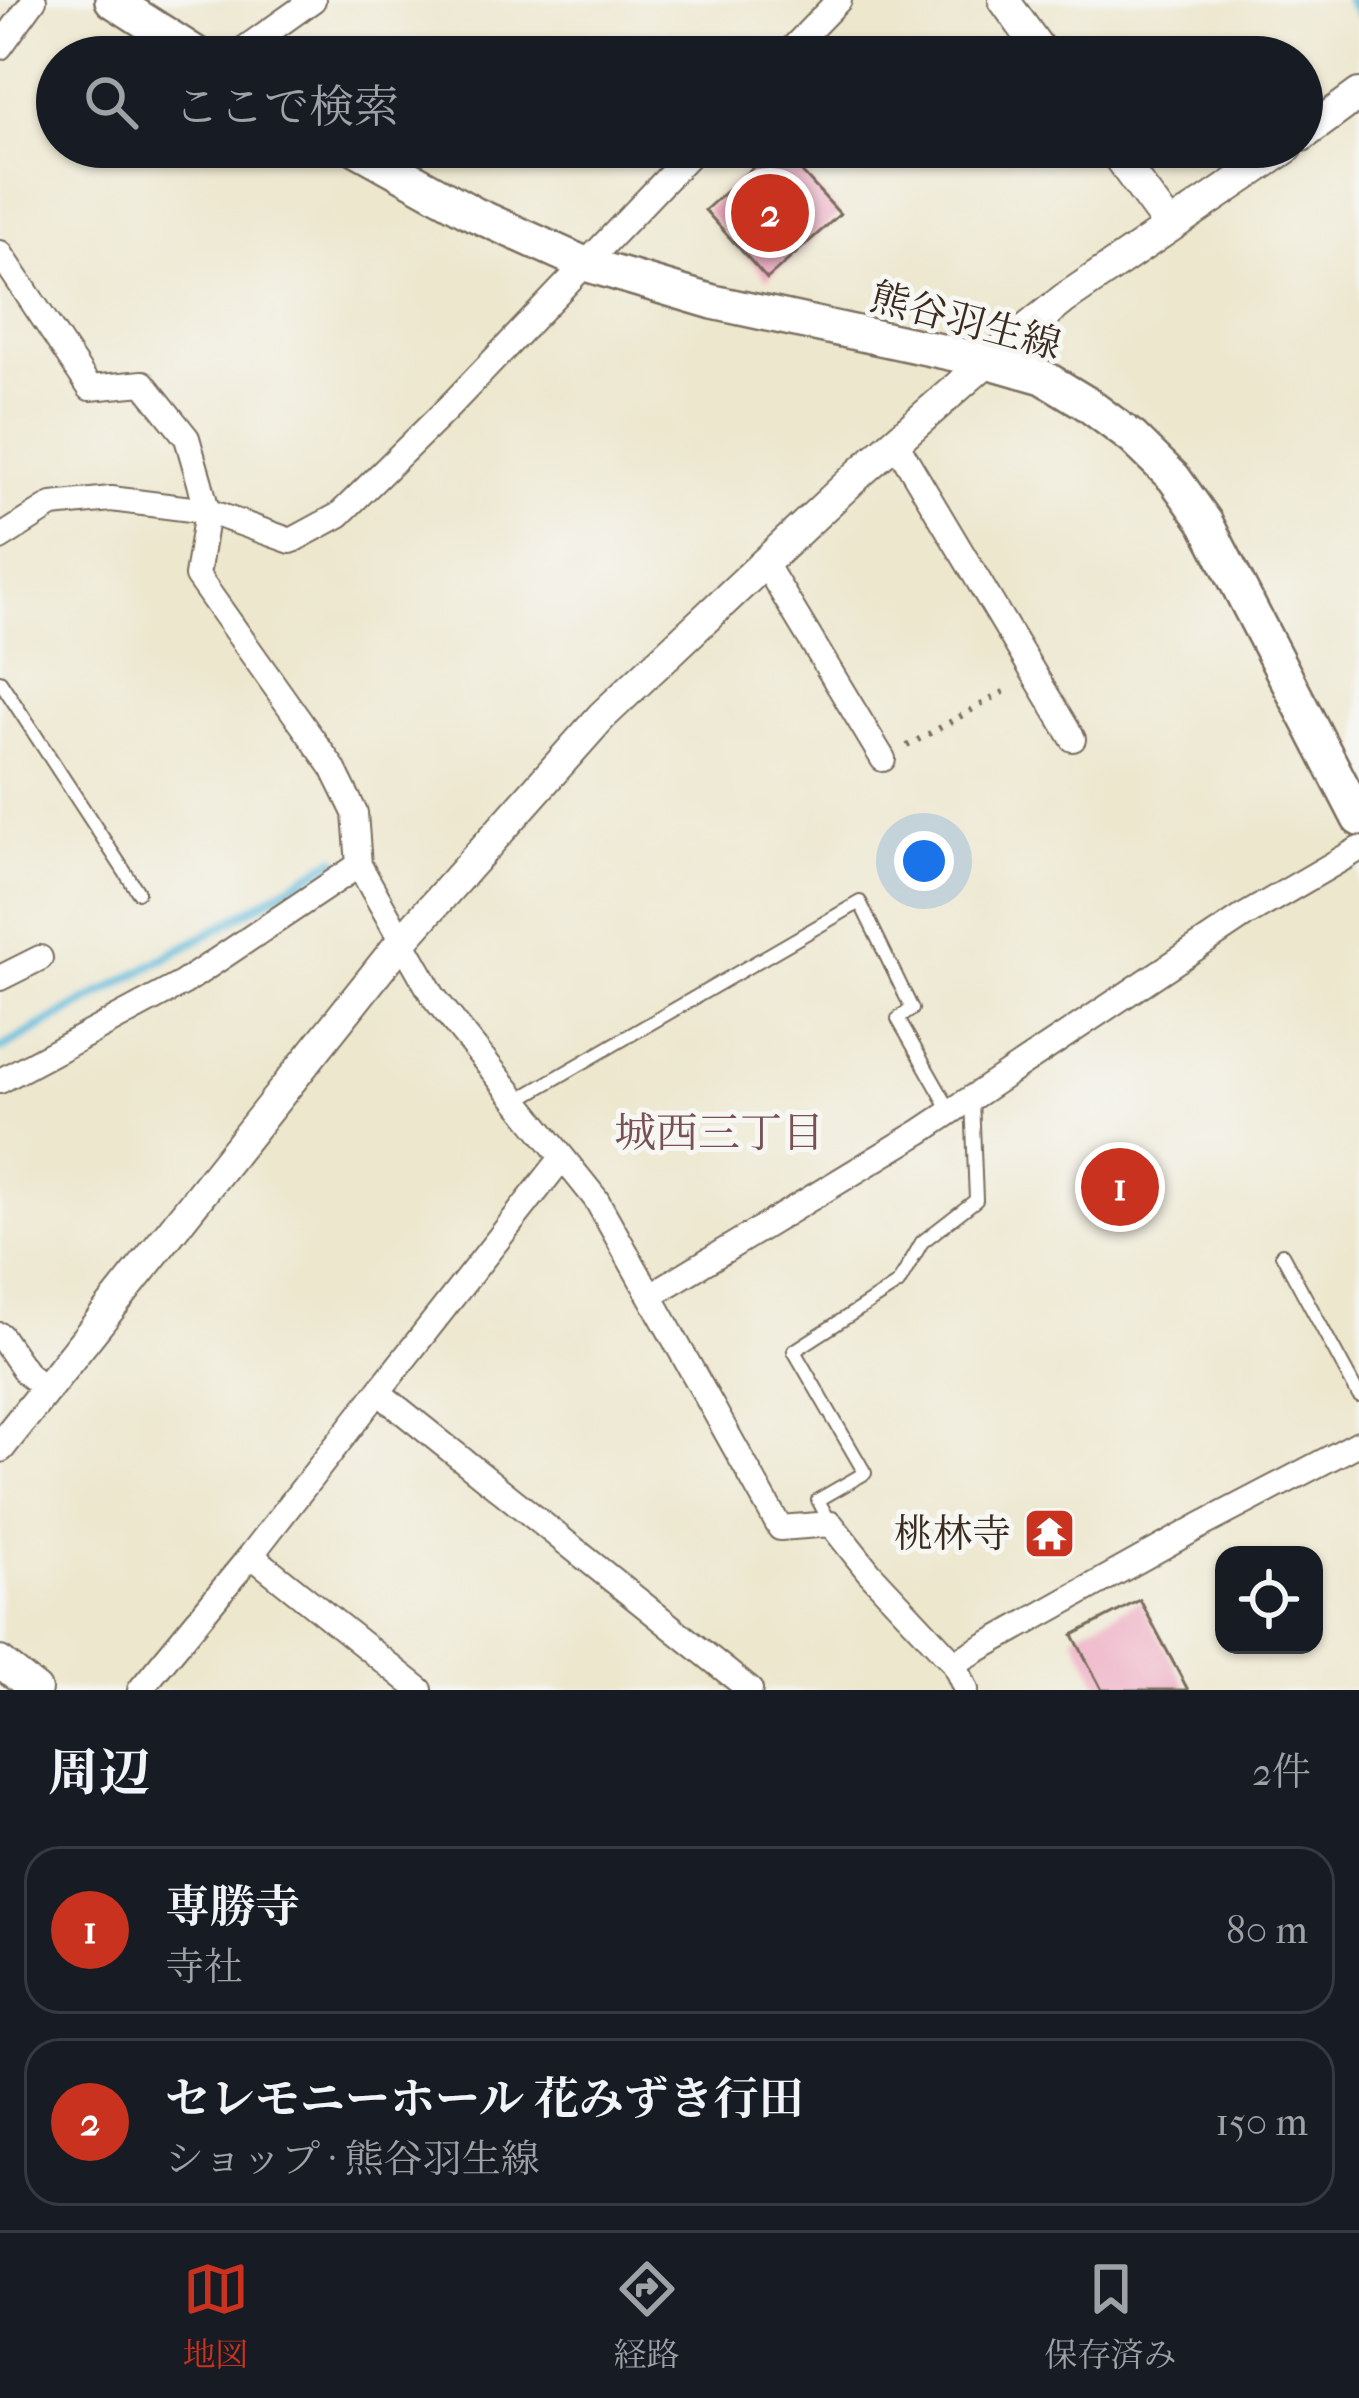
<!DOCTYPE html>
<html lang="ja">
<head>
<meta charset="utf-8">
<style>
  body { margin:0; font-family:"IM FELL French Canon","Noto Serif JP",serif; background:#242831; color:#f1f3f6 }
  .controls { position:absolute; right:36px; bottom:36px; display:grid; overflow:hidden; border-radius:24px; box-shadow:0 3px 9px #0004 }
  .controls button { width:108px; height:108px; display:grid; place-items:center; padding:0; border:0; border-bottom:3px solid #363941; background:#171b24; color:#f1f3f6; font:60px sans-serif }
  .you { position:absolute; left:924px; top:861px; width:42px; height:42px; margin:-30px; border:9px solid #fff; border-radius:50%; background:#1a73e8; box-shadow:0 0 0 18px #1a73e833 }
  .badge { display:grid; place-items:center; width:78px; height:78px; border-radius:50%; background:#c8321e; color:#fff; font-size:39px; font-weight:700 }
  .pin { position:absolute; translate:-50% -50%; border:6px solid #fff; box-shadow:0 3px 12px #0006 }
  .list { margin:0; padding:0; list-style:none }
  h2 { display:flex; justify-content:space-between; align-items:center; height:156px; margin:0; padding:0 48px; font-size:51px }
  h2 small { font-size:39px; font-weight:400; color:#9ea1a6 }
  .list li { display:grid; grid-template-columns:78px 1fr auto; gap:36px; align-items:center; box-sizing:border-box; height:168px; margin:0 24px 24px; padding:0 24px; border:3px solid #363941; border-radius:36px }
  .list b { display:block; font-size:45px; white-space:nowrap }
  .list p { margin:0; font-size:39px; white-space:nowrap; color:#9ea1a6 }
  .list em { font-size:39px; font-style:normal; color:#9ea1a6 }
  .icon { flex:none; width:66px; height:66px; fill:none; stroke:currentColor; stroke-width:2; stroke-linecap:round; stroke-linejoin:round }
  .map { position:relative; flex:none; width:1359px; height:1690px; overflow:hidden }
  .search { position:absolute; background:#171b24; box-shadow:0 3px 9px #0004; left:36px; right:36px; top:36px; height:132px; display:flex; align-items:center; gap:30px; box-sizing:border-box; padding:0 42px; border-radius:66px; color:#9ea1a6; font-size:45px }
  .sheet { height:540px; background:#171b24 }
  nav { display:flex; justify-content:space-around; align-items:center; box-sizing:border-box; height:168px; border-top:3px solid #363941; background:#171b24; font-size:33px; color:#9ea1a6 }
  nav a { display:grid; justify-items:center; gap:6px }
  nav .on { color:#c8321e }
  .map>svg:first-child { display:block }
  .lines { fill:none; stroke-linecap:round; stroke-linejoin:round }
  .stream { stroke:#5ab7d8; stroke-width:9 }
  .building { fill:#ec98b6 }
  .service-casing { stroke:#796c5c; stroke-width:16 }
  .minor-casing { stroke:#796c5c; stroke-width:28 }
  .tertiary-casing { stroke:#796c5c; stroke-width:34 }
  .secondary-casing { stroke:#796c5c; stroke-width:38 }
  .path { stroke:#796c5c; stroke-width:6; stroke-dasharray:3 9; stroke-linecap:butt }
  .service { stroke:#fff; stroke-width:12 }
  .minor { stroke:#fff; stroke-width:24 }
  .tertiary { stroke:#fff; stroke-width:30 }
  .secondary { stroke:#fff; stroke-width:33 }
  .labels { text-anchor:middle; stroke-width:10; stroke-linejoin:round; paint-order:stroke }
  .street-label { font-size:39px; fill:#3b2a1e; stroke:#f6f6f2 }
  .poi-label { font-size:39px; fill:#3b2a1e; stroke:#f6f6f2; text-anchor:end }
  .neighbourhood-label { font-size:42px; fill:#795053; stroke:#f6f6f2 }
</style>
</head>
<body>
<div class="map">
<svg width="1359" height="1690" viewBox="0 0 1359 1690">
  <rect width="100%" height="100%" fill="#f6f6f2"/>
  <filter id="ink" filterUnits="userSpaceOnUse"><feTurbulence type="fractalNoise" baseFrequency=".00833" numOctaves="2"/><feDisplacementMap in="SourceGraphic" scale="24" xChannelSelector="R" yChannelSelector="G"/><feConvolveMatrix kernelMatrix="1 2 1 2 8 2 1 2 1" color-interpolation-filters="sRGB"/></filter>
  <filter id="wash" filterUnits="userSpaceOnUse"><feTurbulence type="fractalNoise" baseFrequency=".004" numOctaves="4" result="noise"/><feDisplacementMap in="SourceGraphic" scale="48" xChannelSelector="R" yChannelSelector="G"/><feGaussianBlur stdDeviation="2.7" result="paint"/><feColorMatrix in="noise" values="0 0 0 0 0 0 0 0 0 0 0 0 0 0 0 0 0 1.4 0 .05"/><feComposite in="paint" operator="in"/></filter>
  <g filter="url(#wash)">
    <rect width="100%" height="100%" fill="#ede7ce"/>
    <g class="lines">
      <path class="stream" d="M1348,0L1359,14
        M0,1049L222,926L336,859"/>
    </g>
    <g id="blocks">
      <path class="building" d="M776,147H779L840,214L767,279L705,210Z
        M1140,1600L1188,1690H1102L1073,1635Z"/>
    </g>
  </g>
  <g filter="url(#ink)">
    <use href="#blocks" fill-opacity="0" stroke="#796c5c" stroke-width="3"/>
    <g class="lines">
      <defs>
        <path id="service" d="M0,681L138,892
          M518,1100L860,902L912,1009L898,1019L951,1112
          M1282,1254L1359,1396
          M831,1524L818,1500L865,1473L794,1351L898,1284L922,1242L976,1200L972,1099"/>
        <path id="minor" d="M0,47L34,0
          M233,57L313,0
          M784,57L839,0
          M0,253L90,388L143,383L187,438L200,483L207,511L197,576L333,768L355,813L359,865L433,996L596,1199L780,1528L831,1524L869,1572L954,1663L966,1690
          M895,441L1073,739
          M0,538L52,505L111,499L207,511L291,541L339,515L445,411L697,147
          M764,562L883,759
          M0,978L40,958
          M0,1081L183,983L359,865
          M562,1158L378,1392L750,1690
          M651,1295L922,1131L1244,916L1359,849
          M0,1335L26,1373L46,1389
          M378,1392L251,1555L420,1690
          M954,1663L1200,1526L1359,1443
          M140,1690L251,1555"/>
        <path id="tertiary" d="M1004,0L1045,57
          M1302,136L1359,94
          M1111,147L1169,226
          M0,1447L401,942L602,716L862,471L987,361L1064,299L1288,147
          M0,1662L36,1690"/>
        <path id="secondary" d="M112,0L201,57
          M354,147L474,214L585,264L713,302L987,361L1043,377L1086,403L1133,438L1174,478L1206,523L1359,819"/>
      </defs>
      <use href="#service" class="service-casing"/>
      <use href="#minor" class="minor-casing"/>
      <use href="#tertiary" class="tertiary-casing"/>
      <use href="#secondary" class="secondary-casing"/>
      <path class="path" d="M907,746L1011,688"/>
      <use href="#service" class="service"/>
      <use href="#minor" class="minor"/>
      <use href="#tertiary" class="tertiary"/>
      <use href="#secondary" class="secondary"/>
    </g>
  </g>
  <defs>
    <symbol id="temple-square" viewBox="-11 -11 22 22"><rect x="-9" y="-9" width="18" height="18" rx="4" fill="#c8321e" stroke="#f6f6f2"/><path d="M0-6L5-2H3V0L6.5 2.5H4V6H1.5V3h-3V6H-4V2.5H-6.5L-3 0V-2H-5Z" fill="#fff"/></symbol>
  </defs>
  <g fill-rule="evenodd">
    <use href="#temple-square" x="1020" y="1504" width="59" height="59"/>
  </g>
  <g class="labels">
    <g class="street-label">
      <text transform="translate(966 320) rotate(15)" y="14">熊谷羽生線</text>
    </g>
    <g class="poi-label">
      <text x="1011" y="1547">桃林寺</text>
    </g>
    <g class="neighbourhood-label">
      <text x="719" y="1147">城西三丁目</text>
    </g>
  </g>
</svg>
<div class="controls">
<button><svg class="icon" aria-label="locate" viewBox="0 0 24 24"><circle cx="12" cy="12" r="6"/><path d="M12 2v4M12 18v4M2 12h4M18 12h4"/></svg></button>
</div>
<div class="you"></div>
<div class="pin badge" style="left:1120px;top:1187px">1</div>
<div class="pin badge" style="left:770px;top:213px">2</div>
<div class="search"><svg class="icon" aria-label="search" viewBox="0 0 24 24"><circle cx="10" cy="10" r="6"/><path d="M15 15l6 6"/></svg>ここで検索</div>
</div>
<section class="sheet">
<h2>周辺<small>2件</small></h2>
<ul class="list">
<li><span class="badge">1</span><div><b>専勝寺</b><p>寺社</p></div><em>80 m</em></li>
<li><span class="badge">2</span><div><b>セレモニーホール 花みずき行田</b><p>ショップ · 熊谷羽生線</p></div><em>150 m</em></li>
</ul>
</section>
<nav>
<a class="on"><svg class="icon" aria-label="map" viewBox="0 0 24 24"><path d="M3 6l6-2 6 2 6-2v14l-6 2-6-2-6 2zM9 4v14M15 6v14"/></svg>地図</a>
<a><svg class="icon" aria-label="directions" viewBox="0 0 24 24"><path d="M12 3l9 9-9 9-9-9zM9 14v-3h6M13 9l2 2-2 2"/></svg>経路</a>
<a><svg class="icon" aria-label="saved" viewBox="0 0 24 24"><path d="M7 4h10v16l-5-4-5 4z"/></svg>保存済み</a>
</nav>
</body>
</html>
